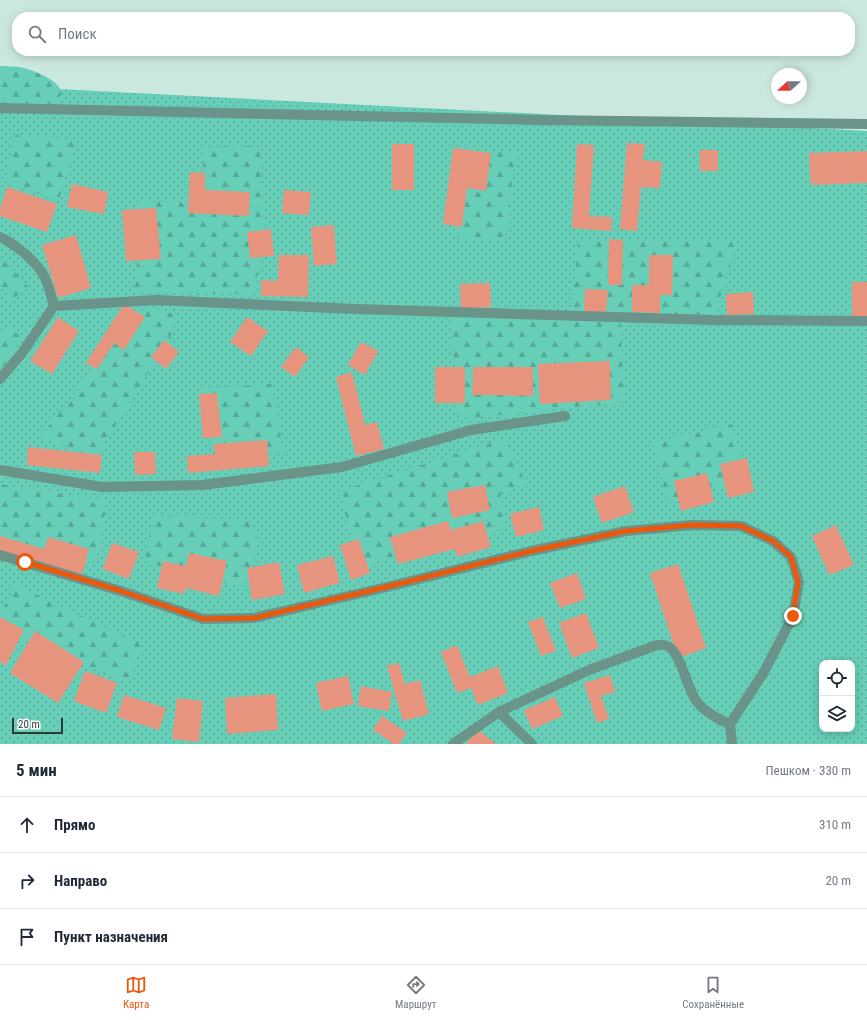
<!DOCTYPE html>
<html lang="ru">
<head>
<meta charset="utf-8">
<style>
  body { margin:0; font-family:"Roboto Condensed",sans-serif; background:#f2f2f3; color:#1f2937 }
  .controls { position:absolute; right:12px; bottom:12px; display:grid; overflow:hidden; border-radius:8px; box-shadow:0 2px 10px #0003 }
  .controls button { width:36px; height:36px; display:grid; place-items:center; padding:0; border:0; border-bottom:1px solid #e0e1e3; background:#fff; color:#1f2937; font:20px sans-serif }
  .compass { position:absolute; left:771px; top:68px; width:36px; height:36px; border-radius:50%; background:#fff; box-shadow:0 2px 10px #0003; rotate:249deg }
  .scale { position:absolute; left:12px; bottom:10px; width:51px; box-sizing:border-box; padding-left:4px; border:2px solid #2d3935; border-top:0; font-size:11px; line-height:14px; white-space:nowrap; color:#2d3935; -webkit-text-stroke:3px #fff; paint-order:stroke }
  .stop { position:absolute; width:12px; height:12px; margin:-9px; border:3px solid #ea580c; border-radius:50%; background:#fff }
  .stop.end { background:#ea580c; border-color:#fff; box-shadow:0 1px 4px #0008 }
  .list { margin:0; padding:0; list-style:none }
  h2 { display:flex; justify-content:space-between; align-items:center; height:52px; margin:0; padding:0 16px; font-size:17px }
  h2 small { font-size:13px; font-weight:400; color:#747a83 }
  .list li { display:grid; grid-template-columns:26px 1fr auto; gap:12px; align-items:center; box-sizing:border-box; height:56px; padding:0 16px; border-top:1px solid #e0e1e3 }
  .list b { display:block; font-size:15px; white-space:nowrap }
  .list em { font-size:13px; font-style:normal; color:#747a83 }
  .icon { flex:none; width:22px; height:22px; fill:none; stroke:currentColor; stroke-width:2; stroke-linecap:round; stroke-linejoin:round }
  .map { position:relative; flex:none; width:867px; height:744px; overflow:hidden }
  .search { position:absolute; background:#fff; box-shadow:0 2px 10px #0003; left:12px; right:12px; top:12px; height:44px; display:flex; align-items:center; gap:10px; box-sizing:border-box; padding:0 14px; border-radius:16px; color:#747a83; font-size:15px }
  .sheet { height:220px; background:#fff }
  nav { display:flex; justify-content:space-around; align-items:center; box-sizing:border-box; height:56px; border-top:1px solid #e0e1e3; background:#fff; font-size:11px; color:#747a83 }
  nav a { display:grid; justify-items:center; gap:2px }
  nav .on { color:#ea580c }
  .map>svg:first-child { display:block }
  .grass { fill:url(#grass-dots); fill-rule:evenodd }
  .forest { fill:url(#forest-firs) }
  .building { fill:#e7947f }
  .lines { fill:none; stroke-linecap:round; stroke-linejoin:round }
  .minor { stroke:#6a9389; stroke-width:10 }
  .route { stroke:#ea580c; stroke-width:5 }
</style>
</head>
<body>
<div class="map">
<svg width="867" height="744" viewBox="0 0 867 744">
  <defs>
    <pattern id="grass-dots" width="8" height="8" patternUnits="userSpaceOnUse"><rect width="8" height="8" fill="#67cfb8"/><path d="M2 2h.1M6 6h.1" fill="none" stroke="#55a996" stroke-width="1.8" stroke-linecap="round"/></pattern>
    <pattern id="forest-firs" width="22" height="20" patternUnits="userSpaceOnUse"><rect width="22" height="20" fill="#67cfb8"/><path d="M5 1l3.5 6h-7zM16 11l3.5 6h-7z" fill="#55a996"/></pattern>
  </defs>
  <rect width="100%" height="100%" fill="#cbe8e0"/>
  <path class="grass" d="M0,86L867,131V744H0ZM822,663H852V729H822Z"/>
  <path class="forest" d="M0,66C6,67 13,66 19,67C33,70 56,78 62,92L53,111L0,112Z
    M15,135L75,140L59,200L4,182Z
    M260,146L264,245L253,294L135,291L141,202H199L205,147Z
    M466,149L516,153L505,239L458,241Z
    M578,240L736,241L715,316H620L624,402L458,419L451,312L572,311Z
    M0,258L4,259L29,288L11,300L0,286Z
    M145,306L175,314L172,333L128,406L94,458L40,437Z
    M8,328L21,336L13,355L0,370V332Z
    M272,384L283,451L216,468L203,388Z
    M732,424L746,479L668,503L653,443Z
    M506,438L525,483L500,494L507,528L358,567L340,491Z
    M0,484L107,501L96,563L59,558L0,546Z
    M153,516L249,519L259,541L244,588L145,562Z
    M16,585L141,644L128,683L0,633V614Z"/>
  <path class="building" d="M627,143L645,144L643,160L662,162L660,188L641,187L637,231L620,229Z
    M392,144H414V190H392Z
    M577,144L594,145L589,216L612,217L611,231L572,228Z
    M453,148L491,153L486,191L467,188L462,227L443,224Z
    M700,150H718V171H700Z
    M867,151V183L811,185L809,153Z
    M190,172L205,173V190L250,192L249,216L188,213Z
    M72,184L108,192L104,214L67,207Z
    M7,187L57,204L47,232L0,216V209Z
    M284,190L311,192L309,215L282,213Z
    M156,208L161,259L126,261L122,210Z
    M334,225L337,264L314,266L311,227Z
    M271,229L274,256L250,258L247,232Z
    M76,235L91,288L58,298L42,245Z
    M609,239L623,240L622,285H608Z
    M279,255H309L308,297L261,296V280L278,281Z
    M649,255H673L672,295H660V313L632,312V285H649Z
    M852,282H867V316H852Z
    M490,283L491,307L461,309L460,284Z
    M585,289L608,290L606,313L584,312Z
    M753,292L754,314L727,315L726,294Z
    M124,304L145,317L124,350L114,343L97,369L86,363Z
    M58,317L79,331L52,374L30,361Z
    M247,317L268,331L251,356L230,342Z
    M164,340L179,352L166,369L151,357Z
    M361,342L378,351L365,375L348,365Z
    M296,347L309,357L295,377L281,367Z
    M610,361L611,400L540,404L538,364Z
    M435,367H465V403H435Z
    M473,367H533V396L472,395Z
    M352,372L365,425L377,422L384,449L356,456L336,377Z
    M217,393L222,437L203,438L199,394Z
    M267,440L269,466L188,473L187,456L215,454L214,444Z
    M28,447L102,455L100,473L27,465Z
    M134,452H155L156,474L135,475Z
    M747,458L754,492L728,498L720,464Z
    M707,473L714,502L681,511L674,481Z
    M485,485L490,510L452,518L447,492Z
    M625,486L634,512L602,523L593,497Z
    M539,507L544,530L516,537L510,514Z
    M448,521L451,530L483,521L491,547L457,557L455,549L398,564L390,537Z
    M836,525L854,565L829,575L812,536Z
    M0,536L44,549L48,537L89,549L82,575L0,552Z
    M359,539L370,573L351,580L340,545Z
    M112,543L139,552L129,579L103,569Z
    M189,553L227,561L219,596L186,588L184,594L157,588L163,561L186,566Z
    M333,556L340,583L304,593L297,565Z
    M279,562L285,594L252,600L247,568Z
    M678,564L706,648L678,658L650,573Z
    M577,573L586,599L560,608L550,583Z
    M586,613L599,648L572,658L559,623Z
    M0,617L24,630L6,665L0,662Z
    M543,617L556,651L541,656L528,622Z
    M35,631L84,662L58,703L10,673Z
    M457,645L470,677L498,666L508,693L478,705L471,688L457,693L441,652Z
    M399,663L405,684L420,680L429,714L403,721L387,666Z
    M85,671L117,683L106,713L74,701Z
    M610,675L615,692L601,696L609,719L597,723L584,683Z
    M348,676L354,704L322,711L316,683Z
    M361,686L392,692L389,711L358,706Z
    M276,694L278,730L227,734L225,698Z
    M124,695L166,708L159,730L117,717Z
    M555,697L563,716L532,729L524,710Z
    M177,698L203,701L199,742L172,739Z
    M382,716L407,733L399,744H394L373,730Z
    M477,729L496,744H466Z"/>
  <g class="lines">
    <path class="minor" d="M0,108L539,120L867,124
      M0,237C15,244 36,261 44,276C49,285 51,296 54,306L22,353L0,379
      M54,306L156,300L356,309L713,320L867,321
      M0,470L102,487L203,485L342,467L471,430L565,416
      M0,555L121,591L203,619L254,618L387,587L531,551L626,531L692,525L741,526L773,541L791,557L799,582L793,616L764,672L730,724L732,744
      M499,712L532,744
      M453,744L499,712L589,670L657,645C662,645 665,644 669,647C681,654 687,689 697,702C706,713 717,719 730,724"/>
  </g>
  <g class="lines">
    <path class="route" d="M25,562L121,591L203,619L254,618L386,587L531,551L626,531L692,525L741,526L773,541L791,557L798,582L793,616"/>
  </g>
</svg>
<div class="controls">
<button><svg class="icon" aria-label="locate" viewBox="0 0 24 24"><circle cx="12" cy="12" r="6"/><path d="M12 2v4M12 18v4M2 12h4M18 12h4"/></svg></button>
<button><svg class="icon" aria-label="layers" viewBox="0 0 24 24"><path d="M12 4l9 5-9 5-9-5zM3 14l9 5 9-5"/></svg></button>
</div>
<svg class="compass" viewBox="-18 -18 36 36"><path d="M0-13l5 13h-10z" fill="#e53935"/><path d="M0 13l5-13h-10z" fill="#747a83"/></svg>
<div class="scale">20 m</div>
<div class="stop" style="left:25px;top:562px"></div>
<div class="stop end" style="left:793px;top:616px"></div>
<div class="search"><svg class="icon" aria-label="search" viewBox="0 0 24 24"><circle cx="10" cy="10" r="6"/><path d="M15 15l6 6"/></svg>Поиск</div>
</div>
<section class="sheet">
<h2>5 мин<small>Пешком · 330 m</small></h2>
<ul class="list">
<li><svg class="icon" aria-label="ahead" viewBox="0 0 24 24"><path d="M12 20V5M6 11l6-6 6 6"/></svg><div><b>Прямо</b></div><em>310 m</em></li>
<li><svg class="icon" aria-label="right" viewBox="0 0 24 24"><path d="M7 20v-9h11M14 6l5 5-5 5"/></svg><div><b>Направо</b></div><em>20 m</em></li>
<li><svg class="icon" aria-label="arrive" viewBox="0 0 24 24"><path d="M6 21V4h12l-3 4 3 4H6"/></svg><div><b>Пункт назначения</b></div></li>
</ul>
</section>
<nav>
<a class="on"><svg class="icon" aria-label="map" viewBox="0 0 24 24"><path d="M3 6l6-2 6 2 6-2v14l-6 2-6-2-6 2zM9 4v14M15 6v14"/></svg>Карта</a>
<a><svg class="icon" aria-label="directions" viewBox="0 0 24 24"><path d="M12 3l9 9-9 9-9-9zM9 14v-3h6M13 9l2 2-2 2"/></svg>Маршрут</a>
<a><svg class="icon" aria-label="saved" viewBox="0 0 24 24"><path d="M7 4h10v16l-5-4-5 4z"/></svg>Сохранённые</a>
</nav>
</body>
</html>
